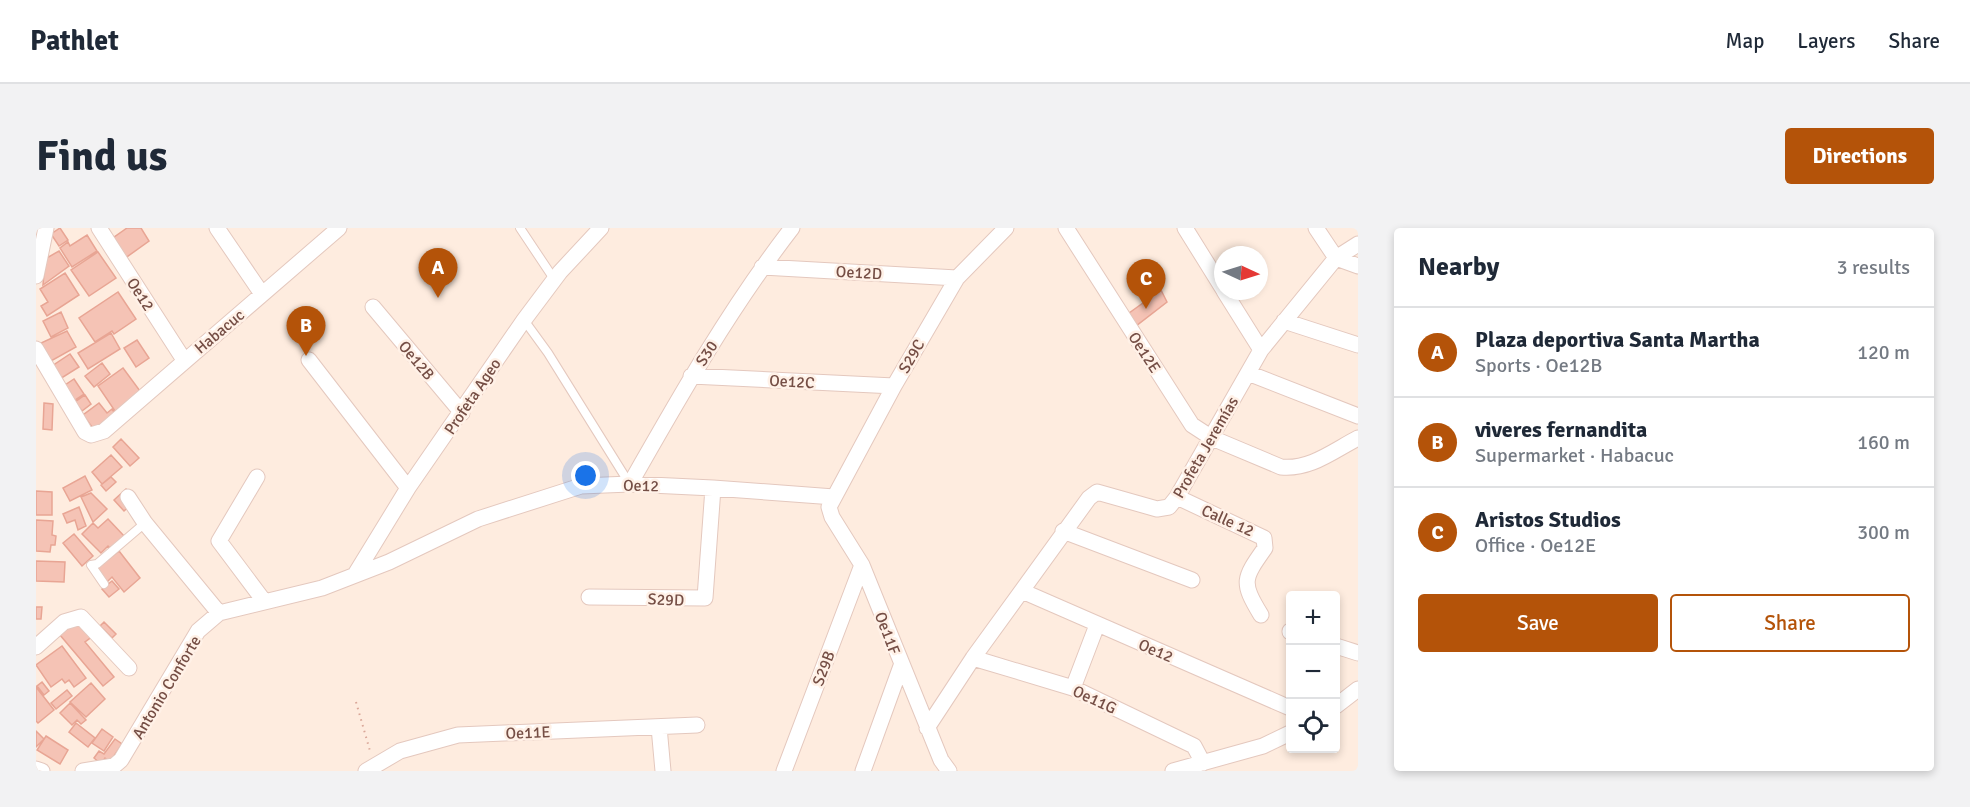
<!DOCTYPE html>
<html lang="en">
<head>
<meta charset="utf-8">
<style>
  body { margin:0; font-family:Signika,sans-serif; background:#f2f2f3; color:#1f2937 }
  .controls { position:absolute; right:18px; bottom:18px; display:grid; overflow:hidden; border-radius:6px; box-shadow:0 3px 9px #0003 }
  .controls button { width:54px; height:54px; display:grid; place-items:center; padding:0; border:0; border-bottom:2px solid #e0e1e3; background:#fff; color:#1f2937; font:30px sans-serif }
  .compass { position:absolute; left:1178px; top:18px; width:54px; height:54px; border-radius:50%; background:#fff; box-shadow:0 3px 9px #0003; rotate:94deg }
  .you { position:absolute; left:550px; top:248px; width:21px; height:21px; margin:-15px; border:4px solid #fff; border-radius:50%; background:#1a73e8; box-shadow:0 0 0 9px #1a73e833 }
  .badge { display:grid; place-items:center; width:39px; height:39px; border-radius:50%; background:#b45309; color:#fff; font-size:20px; font-weight:700 }
  .pin { position:absolute; translate:-50% -50px; filter:drop-shadow(0 2px 3px #0008) }
  .pin::after { content:''; position:absolute; top:32px; width:21px; height:18px; background:inherit; clip-path:polygon(0 0,100% 0,50% 100%) }
  .list { margin:0; padding:0; list-style:none }
  h2 { display:flex; justify-content:space-between; align-items:center; height:78px; margin:0; padding:0 24px; font-size:26px }
  h2 small { font-size:20px; font-weight:400; color:#747a83 }
  .list li { display:grid; grid-template-columns:39px 1fr auto; gap:18px; align-items:center; box-sizing:border-box; height:90px; padding:0 24px; border-top:2px solid #e0e1e3 }
  .list b { display:block; font-size:22px; white-space:nowrap }
  .list p { margin:0; font-size:20px; white-space:nowrap; color:#747a83 }
  .list em { font-size:20px; font-style:normal; color:#747a83 }
  .actions { display:flex; gap:12px; padding:18px 24px }
  .actions a { flex:1; padding:14px 0; border:2px solid #b45309; border-radius:6px; text-align:center; font-size:21px; color:#b45309 }
  .actions .main { background:#b45309; color:#fff }
  .icon { flex:none; width:33px; height:33px; fill:none; stroke:currentColor; stroke-width:2; stroke-linecap:round; stroke-linejoin:round }
  .map { position:relative; flex:none; width:1322px; height:543px; overflow:hidden; border-radius:6px }
  header { display:flex; align-items:center; gap:36px; box-sizing:border-box; height:84px; padding:0 30px; background:#fff; border-bottom:2px solid #e0e1e3 }
  header strong { font-size:28px }
  nav { display:flex; gap:33px; margin-inline-start:auto; font-size:21px }
  .intro { display:flex; align-items:center; justify-content:space-between; box-sizing:border-box; height:144px; padding:0 36px }
  h1 { margin:0; font-size:42px }
  .button { padding:15px 27px; border-radius:6px; background:#b45309; color:#fff; font-size:21px; font-weight:700 }
  main { display:flex; gap:36px; padding:0 36px }
  aside { flex:1; background:#fff; border-radius:6px; box-shadow:0 3px 9px #0003 }
  .map>svg:first-child { display:block }
  .building { fill:#f5c3b5; stroke:#e8a594; stroke-width:1.5 }
  .lines { fill:none; stroke-linecap:round; stroke-linejoin:round }
  .service-casing { stroke:#e4c8be; stroke-width:10 }
  .minor-casing { stroke:#e4c8be; stroke-width:17 }
  .path { stroke:#d9a698; stroke-width:2; stroke-dasharray:1.5 4.5; stroke-linecap:butt }
  .service { stroke:#fff; stroke-width:8 }
  .minor { stroke:#fff; stroke-width:15 }
  .labels { text-anchor:middle; stroke-width:5; stroke-linejoin:round; paint-order:stroke }
  .street-label { font-size:16px; fill:#754e45; stroke:#fff1e7 }
</style>
</head>
<body>
<header>
<strong>Pathlet</strong>
<nav><a>Map</a><a>Layers</a><a>Share</a></nav>
</header>
<div class="intro"><h1>Find us</h1><a class="button">Directions</a></div>
<main>
<div class="map">
<svg width="1322" height="543" viewBox="0 0 1322 543">
  <rect width="100%" height="100%" fill="#feecdf"/>
  <path class="building" d="M24,0L32,12L23,18L15,6Z
    M91,0H105L113,13L88,31L74,12Z
    M51,7L61,23L36,39L24,20L32,14L34,18Z
    M23,23L33,38L7,57L9,31Z
    M62,24L80,50L53,68L35,42Z
    M29,45L43,67L11,88L5,78L12,74L4,61Z
    M1125,62L1131,74L1096,101L1089,88Z
    M82,64L100,91L78,106L76,103L59,114L43,90Z
    M25,84L32,100L15,109L7,93Z
    M31,103L40,119L15,133L5,115Z
    M75,105L84,121L52,141L42,125Z
    M101,112L113,130L100,139L88,120Z
    M34,126L43,139L24,151L16,138Z
    M66,135L74,146L58,159L49,148Z
    M87,140L107,167L81,186L62,158Z
    M38,151L48,166L36,174L26,159Z
    M49,167L55,176L46,183L39,174Z
    M8,175L17,176L16,202L7,201Z
    M63,175L71,185L76,181L80,187L59,203L47,187Z
    M85,211L103,230L94,238L77,219Z
    M75,227L86,239L66,256L56,244Z
    M49,248L56,262L34,273L27,260Z
    M75,249L80,254L70,263L65,257Z
    M90,261L100,272L88,283L78,272Z
    M0,263L16,264V287H0Z
    M55,265L71,281L57,294L45,269Z
    M43,279L50,298L42,302L39,292L31,295L27,286Z
    M72,291L89,309L76,322L72,318L65,325L46,306L57,295L62,300Z
    M0,292L17,293L16,307L20,308L19,317H15L14,324L0,323Z
    M38,306L57,328L46,338L27,315Z
    M83,323L104,350L88,364L76,349L71,354L60,341Z
    M0,333L29,334L28,354L0,353Z
    M76,353L83,361L73,369L66,361Z
    M0,379H6L5,391H0Z
    M43,391L57,408L49,414L78,449L67,458L24,407Z
    M68,394L80,406L76,410L64,398Z
    M26,418L50,450L38,459L33,452L29,455L26,451L15,459L0,437Z
    M6,454L13,463L8,467L1,458Z
    M55,455L69,471L50,489L34,474Z
    M0,459L18,482L2,495L0,493Z
    M31,462L36,468L20,481L15,475Z
    M34,475L50,492L45,496L41,492L36,497L24,485Z
    M40,495L59,510L52,519L33,504Z
    M66,501L77,509L68,523L56,515Z
    M0,503L8,511L0,519Z
    M10,508L32,522L24,536L1,522Z
    M79,511L86,516L74,534L69,530L65,536L58,530L63,523L68,526Z"/>
  <g class="lines">
    <defs>
      <path id="service" d="M484,0L518,51
        M488,92L512,125L593,255
        M68,356L55,337L61,336L109,295"/>
      <path id="minor" d="M63,0L148,132
        M181,0L226,66
        M1030,0L1156,197L1176,210L1245,239C1274,242 1297,223 1322,210
        M1149,0L1187,61
        M1280,0L1300,30L1322,38
        M726,39L921,50
        M0,48L10,0
        M1188,63L1225,122
        M337,79L426,185
        M1248,93L1322,117
        M0,121L49,204L55,207L68,203L303,0
        M273,132L372,260
        M1212,145L1322,188
        M655,148L858,158
        M221,249L183,313L228,373
        M594,256C644,168 694,80 756,0
        M92,269L109,295L183,385
        M1141,269L1228,310L1229,320C1207,351 1205,354 1225,387
        M1027,303L1156,352
        M320,345L372,260L488,92L524,44L565,0
        M986,363L1254,480
        M553,369L669,370L677,260
        M1254,403V404
        M1300,418L1322,425
        M0,419L28,394L45,389L93,440
        M937,430L1037,460L1158,518L1167,535
        M1037,460L1061,397
        M1300,478L1322,461
        M623,499L627,543
        M891,500L937,430L1053,270L1061,264L1121,281L1133,279L1141,269L1225,122L1300,30L1322,16
        M0,541L6,543
        M47,543L78,538L85,532L162,403L183,385L286,360L353,334L442,291L545,258L594,256L677,260L798,269
        M330,543L364,523L422,507L661,497
        M748,543L826,337
        M827,543L865,438
        M913,543L905,532L826,337L796,289L793,279L858,158L921,50L970,0
        M1137,543L1227,518L1254,505"/>
    </defs>
    <use href="#service" class="service-casing"/>
    <use href="#minor" class="minor-casing"/>
    <path class="path" d="M320,474L334,523"/>
    <use href="#service" class="service"/>
    <use href="#minor" class="minor"/>
  </g>
  <g class="labels">
    <g class="street-label">
      <text transform="translate(823 44) rotate(3)" y="6">Oe12D</text>
      <text transform="translate(105 66) rotate(57)" y="6">Oe12</text>
      <text transform="translate(183 103) rotate(-40)" y="6">Habacuc</text>
      <text transform="translate(1109 124) rotate(57)" y="6">Oe12E</text>
      <text transform="translate(670 125) rotate(-57)" y="6">S30</text>
      <text transform="translate(875 128) rotate(-60)" y="6">S29C</text>
      <text transform="translate(381 132) rotate(50)" y="6">Oe12B</text>
      <text transform="translate(756 153) rotate(3)" y="6">Oe12C</text>
      <text transform="translate(436 168) rotate(-56)" y="6">Profeta Ageo</text>
      <text transform="translate(1169 219) rotate(-60)" y="6">Profeta Jeremías</text>
      <text transform="translate(605 257) rotate(1)" y="6">Oe12</text>
      <text transform="translate(1192 292) rotate(24)" y="6">Calle 12</text>
      <text transform="translate(630 371) rotate(2)" y="6">S29D</text>
      <text transform="translate(852 405) rotate(69)" y="6">Oe11F</text>
      <text transform="translate(1120 422) rotate(23)" y="6">Oe12</text>
      <text transform="translate(787 440) rotate(-69)" y="6">S29B</text>
      <text transform="translate(130 459) rotate(-59)" y="6">Antonio Conforte</text>
      <text transform="translate(1059 471) rotate(25)" y="6">Oe11G</text>
      <text transform="translate(492 504) rotate(-2)" y="6">Oe11E</text>
    </g>
  </g>
</svg>
<div class="controls">
<button>+</button>
<button>−</button>
<button><svg class="icon" aria-label="locate" viewBox="0 0 24 24"><circle cx="12" cy="12" r="6"/><path d="M12 2v4M12 18v4M2 12h4M18 12h4"/></svg></button>
</div>
<svg class="compass" viewBox="-18 -18 36 36"><path d="M0-13l5 13h-10z" fill="#e53935"/><path d="M0 13l5-13h-10z" fill="#747a83"/></svg>
<div class="you"></div>
<div class="pin badge" style="left:402px;top:70px">A</div>
<div class="pin badge" style="left:270px;top:128px">B</div>
<div class="pin badge" style="left:1110px;top:81px">C</div>
</div>
<aside>
<h2>Nearby<small>3 results</small></h2>
<ul class="list">
<li><span class="badge">A</span><div><b>Plaza deportiva Santa Martha</b><p>Sports · Oe12B</p></div><em>120 m</em></li>
<li><span class="badge">B</span><div><b>viveres fernandita</b><p>Supermarket · Habacuc</p></div><em>160 m</em></li>
<li><span class="badge">C</span><div><b>Aristos Studios</b><p>Office · Oe12E</p></div><em>300 m</em></li>
</ul>
<div class="actions"><a class="main">Save</a><a>Share</a></div>
</aside>
</main>
</body>
</html>
